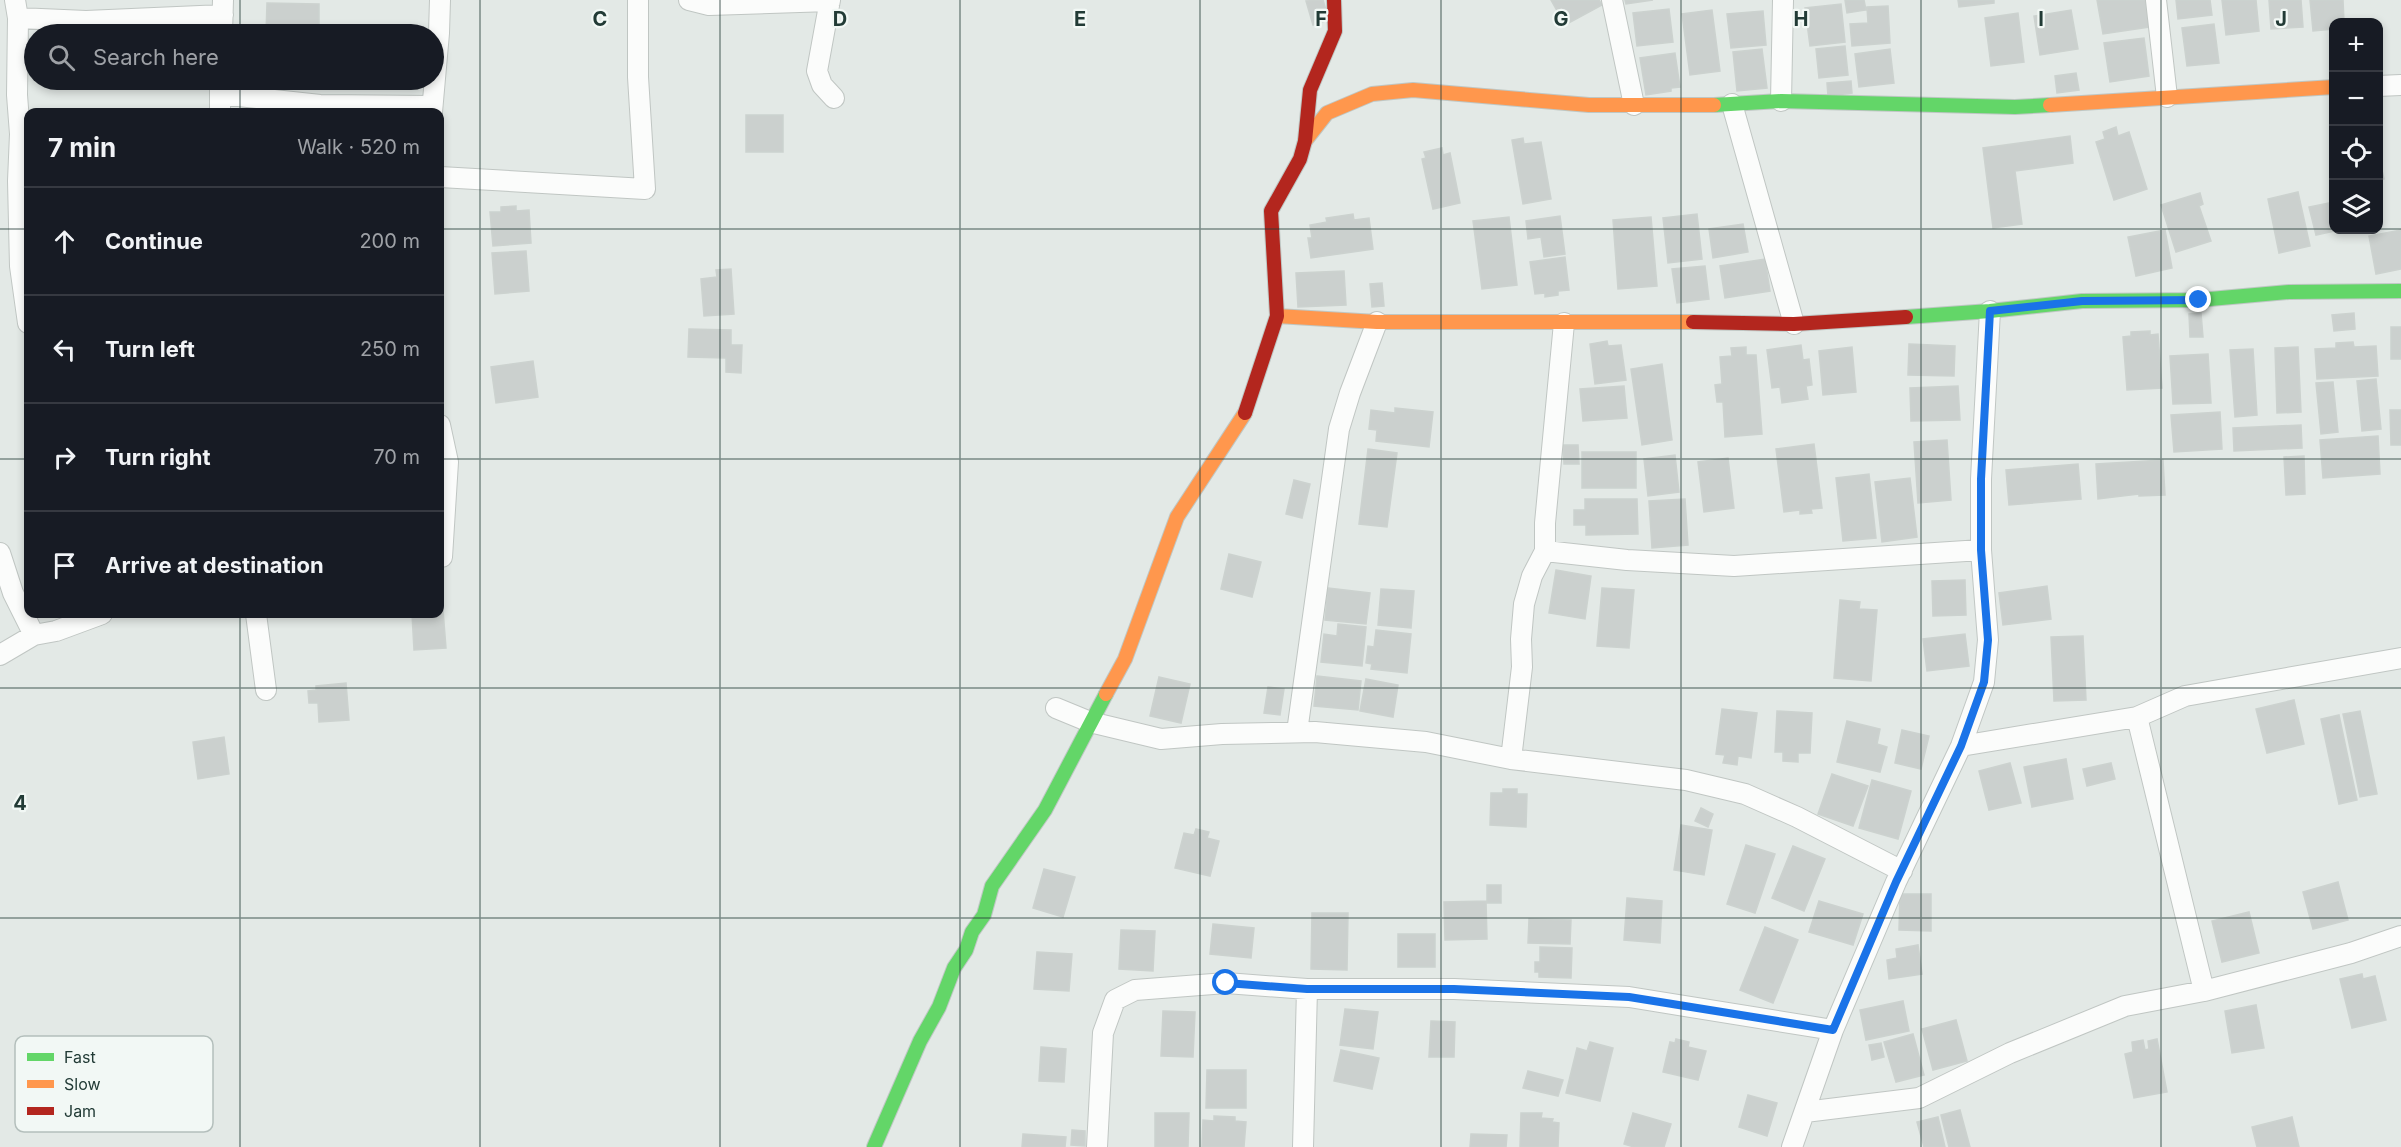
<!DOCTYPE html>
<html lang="en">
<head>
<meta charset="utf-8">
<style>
  body { margin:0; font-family:Inter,sans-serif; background:#242831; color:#f1f3f6 }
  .controls { position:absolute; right:18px; top:18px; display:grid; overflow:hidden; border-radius:12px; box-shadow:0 3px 9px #0003 }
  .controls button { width:54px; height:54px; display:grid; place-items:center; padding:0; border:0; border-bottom:2px solid #363941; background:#171b24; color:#f1f3f6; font:30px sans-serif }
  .stop { position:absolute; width:18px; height:18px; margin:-14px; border:4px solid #1a73e8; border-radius:50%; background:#fff }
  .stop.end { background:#1a73e8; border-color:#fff; box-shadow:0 2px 6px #0008 }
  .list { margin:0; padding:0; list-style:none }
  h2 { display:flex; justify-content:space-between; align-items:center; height:78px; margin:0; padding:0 24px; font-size:26px }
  h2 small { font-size:20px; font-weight:400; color:#9ea1a6 }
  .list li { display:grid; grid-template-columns:39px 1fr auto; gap:18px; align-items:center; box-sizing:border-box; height:108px; padding:0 24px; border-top:2px solid #363941 }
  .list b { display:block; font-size:22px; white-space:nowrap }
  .list em { font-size:20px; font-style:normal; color:#9ea1a6 }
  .icon { flex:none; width:33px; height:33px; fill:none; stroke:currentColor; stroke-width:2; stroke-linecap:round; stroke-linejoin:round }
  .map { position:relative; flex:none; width:2401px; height:1147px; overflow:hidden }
  .search { position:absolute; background:#171b24; box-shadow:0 3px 9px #0003; left:24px; top:24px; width:420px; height:66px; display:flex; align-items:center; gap:15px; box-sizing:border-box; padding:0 21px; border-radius:33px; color:#9ea1a6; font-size:22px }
  .panel { position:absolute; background:#171b24; box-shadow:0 3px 9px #0003; left:24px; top:108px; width:420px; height:510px; border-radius:12px }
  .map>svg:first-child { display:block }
  .building { fill:#cbd0ce; stroke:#ccd2cf; stroke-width:1.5 }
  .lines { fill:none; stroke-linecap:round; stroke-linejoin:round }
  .street-casing { stroke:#c0c6c3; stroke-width:22 }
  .fast-casing { stroke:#bfc7c4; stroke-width:16 }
  .slow-casing { stroke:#bfc7c4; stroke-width:16 }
  .jam-casing { stroke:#bfc7c4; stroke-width:16 }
  .street { stroke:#fbfcfb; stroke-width:20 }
  .fast { stroke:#63d668; stroke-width:14 }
  .slow { stroke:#ff974d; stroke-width:14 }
  .jam { stroke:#b3261e; stroke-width:14 }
  .route { stroke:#1a73e8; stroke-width:8 }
  .grid { fill:none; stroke:#223b36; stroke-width:1.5; stroke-opacity:0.55 }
  .key { fill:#f2f8f5; stroke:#b4bfbc; stroke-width:1.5 }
  .key-label { font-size:16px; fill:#223b36 }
  .grid-label { font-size:20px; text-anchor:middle; font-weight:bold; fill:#223b36; stroke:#f2f8f5; stroke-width:4.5; stroke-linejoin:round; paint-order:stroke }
</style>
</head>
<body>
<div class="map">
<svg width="2401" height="1147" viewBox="0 0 2401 1147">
  <rect width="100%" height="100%" fill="#e3e9e6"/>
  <path class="building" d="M1323,0L1329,20L1313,25L1306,1Z
    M1551,0H1599L1602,5L1565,25Z
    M1625,0H1653L1626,4Z
    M1845,0H1864L1866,10L1847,13Z
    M1958,0H1994V3L1959,7Z
    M2097,0H2145L2149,27L2103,34Z
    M2176,0H2210L2212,15L2178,19Z
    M2222,0H2256L2259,31L2226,35Z
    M2269,0H2301L2303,27L2271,29Z
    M2310,0H2343L2344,22H2334V29L2313,31Z
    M267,3L319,4V34H266Z
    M1841,4L1845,42L1810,46L1805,8Z
    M1888,6L1890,43L1852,46L1850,24L1868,23L1867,7Z
    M1669,9L1673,42L1637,46L1633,13Z
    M1712,10L1720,71L1690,75L1682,14Z
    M2071,10L2078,49L2040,55L2034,16Z
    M1763,11L1766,45L1731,48L1727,14Z
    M2018,13L2024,62L1991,66L1985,18Z
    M2214,24L2219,63L2187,66L2182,28Z
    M2144,38L2149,76L2110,82L2104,43Z
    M1845,46L1848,75L1819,78L1816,49Z
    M1762,49L1767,88L1737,91L1733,52Z
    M1890,49L1894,83L1859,87L1855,54Z
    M1675,53L1680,87L1671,88V91L1646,95L1640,58Z
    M2076,73L2079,90L2057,93L2055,76Z
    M125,80H163V82H125Z
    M246,80H285L286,83L246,85Z
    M1851,81L1852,93L1828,96L1827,83Z
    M746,115H783V152H746Z
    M2116,127L2118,136L2129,132L2147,189L2114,200L2096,142L2105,139L2103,132Z
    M2070,136L2073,163L2015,171L2022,224L1993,228L1983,148Z
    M1523,138L1524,144L1541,142L1551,199L1523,204L1512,140Z
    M1442,148L1443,155L1450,153L1460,203L1433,209L1422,159L1426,158L1424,152Z
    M2378,153L2384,179L2378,180Z
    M2298,192L2310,246L2279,253L2268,199Z
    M2200,193L2203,204L2199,206L2211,241L2176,252L2161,205Z
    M2334,202V230H2339L2316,235L2309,207Z
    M516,206V211L529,210L531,243L493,246L490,212H501V207Z
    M1353,214L1354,220L1369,218L1373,249L1311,258L1308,238H1312L1310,225L1327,222L1326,218Z
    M1697,214L1702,259L1668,263L1663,218Z
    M1560,216L1565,254L1544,257L1541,237L1528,239L1526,221Z
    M1509,217L1517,285L1482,289L1473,221Z
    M1651,217L1657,286L1618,289L1613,220Z
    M1743,224L1748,252L1713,258L1709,229Z
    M2165,230L2172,268L2136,276L2128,237Z
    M2401,230V269L2376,274L2369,236Z
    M526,251L529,291L495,294L492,253Z
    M1565,257L1569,290L1558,291V295L1545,297V293L1535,294L1530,262Z
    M1765,259L1770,291L1725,298L1720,266Z
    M1705,266L1709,299L1677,303L1672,269Z
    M731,269L734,314L704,316L701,279L717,277L716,270Z
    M1344,271L1346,305L1298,307L1296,273Z
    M1382,283L1384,306L1372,307L1370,284Z
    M2201,313L2203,337H2190L2189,314Z
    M2354,313L2355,329L2334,331L2332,315Z
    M2391,327H2401V359H2391Z
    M689,329L731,330V345H742L741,373L726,372V358L688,357Z
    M2150,331V335L2158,334L2162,388L2127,390L2123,337L2131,336V332Z
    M1607,341L1608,346L1621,345L1626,380L1595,384L1590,344Z
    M2353,342L2354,347L2376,346L2378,376L2317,379L2315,349L2336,348V343Z
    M1909,344L1955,346L1954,376L1908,375Z
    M1801,345L1803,360L1809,359L1812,385L1806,386L1808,399L1782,403L1780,387L1772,388L1767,350Z
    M1746,347V355H1756L1762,434L1725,437L1723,402H1717L1715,385L1722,384L1720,357L1732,356L1731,348Z
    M1852,347L1856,392L1823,395L1819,351Z
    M2298,347L2301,412L2277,413L2275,348Z
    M2253,349L2257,415L2235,417L2230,350Z
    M2208,354L2211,403L2173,404L2170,356Z
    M533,361L538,397L496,403L491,367Z
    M1662,364L1672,440L1642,445L1631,369Z
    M2376,379L2381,429L2362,431L2357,381Z
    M2333,382L2338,432L2321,434L2316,383Z
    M1624,386L1627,418L1583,421L1580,389Z
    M1958,386L1960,420L1911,421L1910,388Z
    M1395,408L1433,412L1429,447L1376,441L1377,430L1369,429L1371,410L1395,413Z
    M2390,410H2401V445H2391Z
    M2220,412L2222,449L2174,452L2171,415Z
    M2301,425L2302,448L2234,451L2233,428Z
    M2378,436L2380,474L2323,478L2320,440Z
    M1947,440L1951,500L1918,503L1914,442Z
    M1814,444L1822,508L1811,509L1812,513L1800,514V510L1784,512L1776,449Z
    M1563,445H1578L1579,464H1564Z
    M1368,449L1397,453L1387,527L1359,524Z
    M1582,452H1636V488H1582Z
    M1675,455L1679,492L1648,496L1644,459Z
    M2304,456L2305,494L2286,495L2284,457Z
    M1728,458L1734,508L1704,512L1698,462Z
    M2163,460L2165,495L2139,496V494L2098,499L2096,464Z
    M2078,464L2081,499L2009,505L2006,470Z
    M1869,474L1876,538L1843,541L1836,478Z
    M1910,478L1917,537L1882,542L1875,482Z
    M1294,480L1310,484L1302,518L1286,514Z
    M1585,499H1637L1638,534L1586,535V525H1574V510H1585Z
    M1685,499L1688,545L1652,548L1649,501Z
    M1229,554L1261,562L1252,597L1221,589Z
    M1556,570L1591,576L1585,619L1549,613Z
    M1965,580L1966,615L1933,616L1932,581Z
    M2047,586L2051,619L2003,625L1999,593Z
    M1328,588L1370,593L1366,624L1325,620Z
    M1602,588L1634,590L1629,648L1597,646Z
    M1381,589L1414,591L1411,628L1378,625Z
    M1840,600L1860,602L1859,609L1877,610L1871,681L1834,678Z
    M440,610H443L446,648L414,650L412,614H440Z
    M1338,624L1366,627L1362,666L1321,662L1324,634L1337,636Z
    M1376,630L1411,634L1407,673L1371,669L1372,664L1366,663L1368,646L1374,647Z
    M1965,634L1969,666L1927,671L1923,639Z
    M2083,636L2086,700L2054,701L2051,637Z
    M1317,676L1361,681L1358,710L1314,706Z
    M1159,677L1190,684L1181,723L1150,716Z
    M1366,679L1398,685L1393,717L1360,711Z
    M346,683L349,720L319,722L318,703H309L308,691L316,690V686Z
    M1268,687L1284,689L1280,715L1264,713Z
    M2294,700L2304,744L2267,753L2256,709Z
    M1722,709L1757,713L1751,758L1738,756L1737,765L1723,763L1725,755L1716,754Z
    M1777,711L1812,713L1810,753H1798V762L1783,761V752H1775Z
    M2360,711L2377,794L2360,797L2343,714Z
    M2339,715L2357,800L2339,804L2321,719Z
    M1847,721L1880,729L1877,744L1887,747L1880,772L1837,762Z
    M1902,730L1929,736L1921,769L1895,763Z
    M224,737L229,774L198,779L193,742Z
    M2066,759L2073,799L2032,807L2024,767Z
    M2010,763L2021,803L1989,810L1979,771Z
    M2111,763L2115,779L2087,786L2083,769Z
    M1832,774L1868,786L1853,826L1818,814Z
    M1872,780L1911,791L1898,839L1859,828Z
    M1503,789H1517V794H1527L1526,827L1490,825L1491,793H1503Z
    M1701,808L1713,814L1708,827L1695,821Z
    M1681,825L1712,830L1704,875L1674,870Z
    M1196,829L1209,832L1207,838L1219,841L1210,876L1175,868L1184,833L1194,835Z
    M1746,845L1775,854L1755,913L1727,904Z
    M1793,846L1825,859L1804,911L1772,898Z
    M1044,869L1075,877L1063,917L1033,908Z
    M2338,882L2348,920L2313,929L2303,892Z
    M1487,885H1501V903H1487Z
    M1900,894H1931V931L1899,930Z
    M1627,898L1662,901L1660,943L1624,940Z
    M1486,901L1487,939L1445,940L1444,902Z
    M1819,901L1863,914L1853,945L1809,932Z
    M2249,912L2259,953L2222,962L2212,921Z
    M1312,913H1348L1347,970L1311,969Z
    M1529,919L1571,920L1570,944L1528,943Z
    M1213,924L1254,928L1251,958L1210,954Z
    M1765,927L1798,940L1773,1003L1740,990Z
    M1121,930L1155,931L1153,971L1119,969Z
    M1398,934H1435V967H1398Z
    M1918,945L1922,974L1889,979L1887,960L1897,958L1896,949Z
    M1540,947L1572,948L1571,978L1539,977V972H1535V962H1540Z
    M1037,952L1072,954L1069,991L1034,989Z
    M2362,974L2363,979L2375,976L2386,1020L2352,1028L2340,979Z
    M1903,1001L1909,1031L1866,1040L1860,1010Z
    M2256,1005L2264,1048L2232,1053L2225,1011Z
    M1345,1009L1378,1012L1373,1049L1340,1045Z
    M1163,1011L1195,1012L1193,1057L1161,1056Z
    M1956,1020L1967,1061L1933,1070L1922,1029Z
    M1431,1021L1455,1022L1454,1057H1429Z
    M1913,1034L1924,1075L1896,1082L1884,1042Z
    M1676,1039L1689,1042L1688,1047L1706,1051L1698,1080L1663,1072L1670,1042L1675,1043Z
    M2157,1039L2167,1092L2134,1098L2125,1054L2133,1052L2132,1042L2143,1040L2145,1050L2149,1049L2148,1041Z
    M1590,1042L1613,1048L1600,1101L1566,1093L1577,1048L1587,1051Z
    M1881,1043L1884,1057L1872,1060L1869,1045Z
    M1041,1047L1066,1049L1064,1082L1039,1081Z
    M1341,1050L1379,1058L1372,1089L1334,1081Z
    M1207,1070H1246V1108H1206Z
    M1528,1071L1563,1080L1558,1096L1523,1088Z
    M1748,1095L1777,1103L1767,1136L1739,1127Z
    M1960,1110L1970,1147H1949L1941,1115Z
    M1155,1113H1189L1188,1147H1155Z
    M1521,1113H1542L1541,1118L1553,1119L1552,1122L1559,1123L1558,1147H1520Z
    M1633,1113L1671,1124L1664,1147H1634L1624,1144Z
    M1214,1116L1235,1117V1121L1246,1122L1244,1147H1202L1203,1120L1214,1121Z
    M1938,1117L1945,1147H1924L1917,1122Z
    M2292,1117L2299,1147H2257L2252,1127Z
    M1072,1130L1085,1131V1146L1071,1145Z
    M1023,1134L1066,1137L1065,1147H1022Z
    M1471,1134L1507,1135L1506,1147H1470Z"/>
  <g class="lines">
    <defs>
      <path id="street" d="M15,0L18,18L17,95L20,134L18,181L20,266L28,323
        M689,0L709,5L830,1
        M830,0L817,71L822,85L834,98
        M1612,0L1634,105
        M2156,0L2167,97
        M18,18L86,21L223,15
        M222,34L223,0
        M2378,86L2401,85
        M220,94L320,105L432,106
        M1781,101L1783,0
        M1732,104L1794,324
        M220,112V80
        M432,112L439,33L440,0
        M440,177L645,189L638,77V0
        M440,425L448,462L442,557H440
        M1545,551L1627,560L1734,566L1981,550
        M0,553L13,593L34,635
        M256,614L266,690
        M0,655L34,635L56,631L102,614
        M1056,708L1090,722L1161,739L1222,734L1315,732L1426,742L1511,759L1686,780L1745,794L1797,817L1902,871
        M2137,717L2204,991
        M1297,732L1339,429L1350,393L1377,322
        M1961,746L2137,717L2185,696L2401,658
        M1511,759L1522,667L1521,639L1524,604L1532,576L1545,551V523L1564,323
        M1805,1112L1919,1098L2010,1053L2125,1006L2204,991L2351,953L2401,936
        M1097,1147L1103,1033L1115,1000L1135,990L1226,983L1307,989H1454L1629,997L1833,1030
        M1303,1147L1307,989
        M1792,1147L1833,1030L1896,882L1961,746L1984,682L1988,640L1981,550V479L1990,311"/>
      <path id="fast" d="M1714,105L1781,101L2015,107L2050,105
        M1906,317L1990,311L2082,301L2199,300L2289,292L2401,291
        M874,1147L920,1041L939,1007L954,968L966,950L972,932L984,915L992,886L1045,810L1106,694"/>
      <path id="slow" d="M2050,105L2334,87
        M1305,141L1327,113L1372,94L1413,90L1589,105H1714
        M1277,316L1377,322H1693
        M1106,694L1125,659L1177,517L1245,413"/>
      <path id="jam" d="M1693,322L1794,324L1906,317
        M1245,413L1277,316L1271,211L1300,159L1305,141L1310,90L1335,31L1334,0"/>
    </defs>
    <use href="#street" class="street-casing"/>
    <use href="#fast" class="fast-casing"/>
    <use href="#slow" class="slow-casing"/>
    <use href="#jam" class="jam-casing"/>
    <use href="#street" class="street"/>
    <use href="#fast" class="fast"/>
    <use href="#slow" class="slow"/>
    <use href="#jam" class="jam"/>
  </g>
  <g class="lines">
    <path class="route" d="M1226,983L1307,989H1454L1629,997L1833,1030L1896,882L1961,746L1984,682L1988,640L1981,550V479L1990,311L2082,301L2199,300"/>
  </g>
  <path class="grid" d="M240,0V34M480,0V1147M720,0V1147M960,0V1147M1200,0V1147M1441,0V1147M1681,0V1147M1921,0V1147M2161,0V1147M240,80V112M0,229H28M440,229H2334M2378,229H2401M0,459H28M440,459H2401M240,614V1147M0,688H2401M0,918H2401"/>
  <rect x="15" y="1036" width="198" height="96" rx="9" class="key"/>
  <rect x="27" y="1053" width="27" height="8" fill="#63d668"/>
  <rect x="27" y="1080" width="27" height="8" fill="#ff974d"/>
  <rect x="27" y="1107" width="27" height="8" fill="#b3261e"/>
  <g class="key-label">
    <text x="64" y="1063">Fast</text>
    <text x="64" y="1090">Slow</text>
    <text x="64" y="1117">Jam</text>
  </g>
  <g class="grid-label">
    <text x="600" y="26">C</text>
    <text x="840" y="26">D</text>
    <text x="1080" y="26">E</text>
    <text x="1321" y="26">F</text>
    <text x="1561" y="26">G</text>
    <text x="1801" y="26">H</text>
    <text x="2041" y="26">I</text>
    <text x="2281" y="26">J</text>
    <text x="20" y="810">4</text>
  </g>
</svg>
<div class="controls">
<button>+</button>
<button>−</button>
<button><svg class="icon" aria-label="locate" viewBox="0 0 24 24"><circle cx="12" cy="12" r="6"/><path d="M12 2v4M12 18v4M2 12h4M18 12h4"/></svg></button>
<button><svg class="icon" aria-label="layers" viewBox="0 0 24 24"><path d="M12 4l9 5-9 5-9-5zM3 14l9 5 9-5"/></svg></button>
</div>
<div class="stop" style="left:1226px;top:983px"></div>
<div class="stop end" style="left:2199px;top:300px"></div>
<div class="search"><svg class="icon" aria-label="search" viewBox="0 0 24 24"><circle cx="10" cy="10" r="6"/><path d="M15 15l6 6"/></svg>Search here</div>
<section class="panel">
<h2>7 min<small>Walk · 520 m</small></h2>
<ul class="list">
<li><svg class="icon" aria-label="ahead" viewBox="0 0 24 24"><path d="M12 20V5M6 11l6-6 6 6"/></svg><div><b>Continue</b></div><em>200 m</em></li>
<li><svg class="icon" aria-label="left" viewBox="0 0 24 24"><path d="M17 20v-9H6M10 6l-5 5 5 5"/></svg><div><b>Turn left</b></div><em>250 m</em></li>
<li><svg class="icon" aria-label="right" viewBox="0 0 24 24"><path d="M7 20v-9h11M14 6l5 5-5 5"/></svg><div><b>Turn right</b></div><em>70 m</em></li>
<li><svg class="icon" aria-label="arrive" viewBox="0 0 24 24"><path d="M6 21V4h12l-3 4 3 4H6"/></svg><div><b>Arrive at destination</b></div></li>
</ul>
</section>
</div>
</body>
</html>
